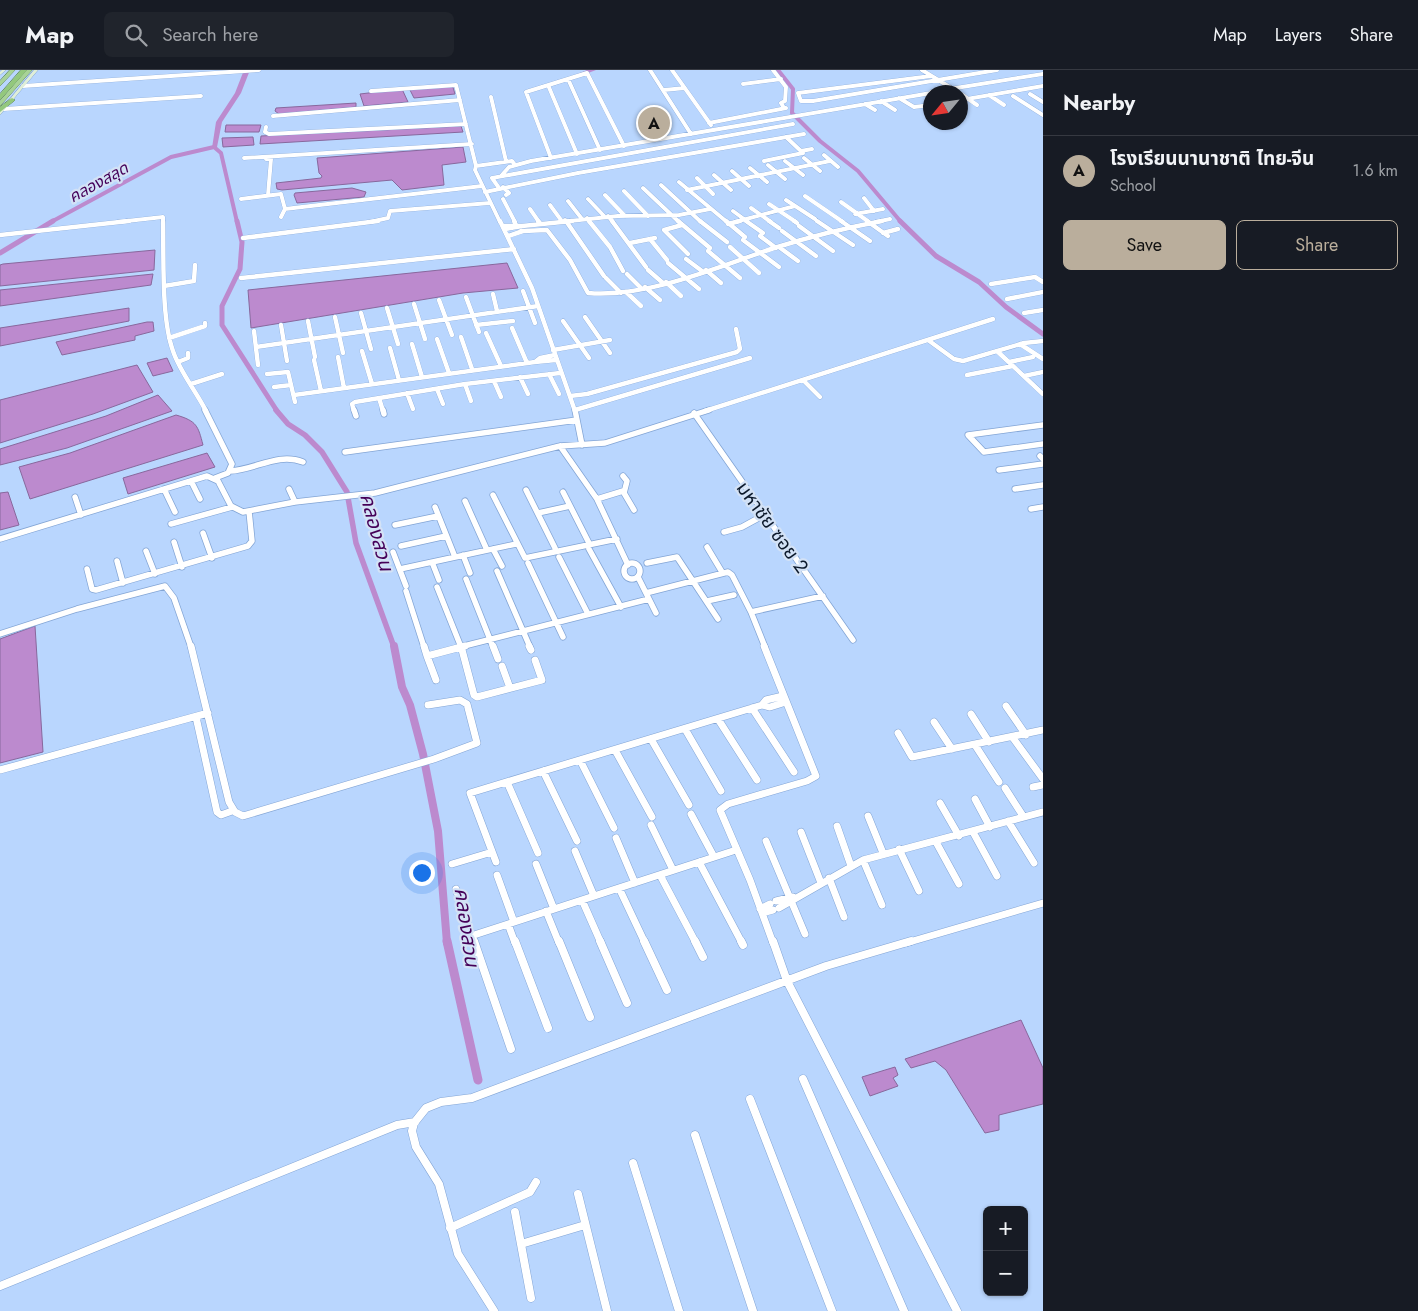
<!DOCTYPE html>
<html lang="en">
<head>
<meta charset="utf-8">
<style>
  body { margin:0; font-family:Jost,"Noto Sans Thai",sans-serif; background:#20242c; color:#f1f3f6 }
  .controls { position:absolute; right:15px; bottom:15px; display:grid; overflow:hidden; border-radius:8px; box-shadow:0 1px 4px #0004 }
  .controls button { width:45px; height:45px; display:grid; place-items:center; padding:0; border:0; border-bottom:1px solid #363941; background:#171b24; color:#f1f3f6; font:25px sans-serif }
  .compass { position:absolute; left:923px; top:15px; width:45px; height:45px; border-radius:50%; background:#171b24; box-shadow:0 1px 4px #0004; rotate:241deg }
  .you { position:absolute; left:421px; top:802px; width:18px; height:18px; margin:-12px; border:4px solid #fff; border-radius:50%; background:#1a73e8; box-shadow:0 0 0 8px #1a73e833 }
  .badge { display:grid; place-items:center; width:32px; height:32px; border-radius:50%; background:#baae9c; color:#111; font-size:16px; font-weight:700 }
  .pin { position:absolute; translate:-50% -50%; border:2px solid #fff; box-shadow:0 1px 5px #0006 }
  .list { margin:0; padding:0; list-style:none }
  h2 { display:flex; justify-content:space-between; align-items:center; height:65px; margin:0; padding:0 20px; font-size:21px }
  h2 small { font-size:16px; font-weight:400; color:#9ea1a6 }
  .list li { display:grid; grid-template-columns:32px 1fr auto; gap:15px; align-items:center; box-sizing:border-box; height:70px; padding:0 20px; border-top:1px solid #363941 }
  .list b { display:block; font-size:19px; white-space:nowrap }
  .list p { margin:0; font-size:16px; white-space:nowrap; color:#9ea1a6 }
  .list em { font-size:16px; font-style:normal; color:#9ea1a6 }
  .actions { display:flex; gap:10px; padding:15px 20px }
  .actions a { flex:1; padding:11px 0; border:1px solid #baae9c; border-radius:8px; text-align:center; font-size:18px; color:#baae9c }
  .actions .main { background:#baae9c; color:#111 }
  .icon { flex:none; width:28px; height:28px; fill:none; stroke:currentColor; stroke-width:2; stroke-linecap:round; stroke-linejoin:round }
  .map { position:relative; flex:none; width:1043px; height:1241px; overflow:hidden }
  header { display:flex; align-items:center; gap:30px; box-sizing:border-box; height:70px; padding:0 25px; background:#171b24; border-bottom:1px solid #363941 }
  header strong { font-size:24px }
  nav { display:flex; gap:28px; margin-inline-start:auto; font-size:18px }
  .search { width:350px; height:45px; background:#20242c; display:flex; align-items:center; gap:12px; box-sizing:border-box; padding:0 18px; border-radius:8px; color:#9ea1a6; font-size:19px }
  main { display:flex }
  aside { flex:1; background:#171b24 }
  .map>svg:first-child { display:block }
  .water { fill:#bc8ace; stroke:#88689d }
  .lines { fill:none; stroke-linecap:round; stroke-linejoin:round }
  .canal-far4 { stroke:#bc8ace; stroke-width:4 }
  .canal-far3 { stroke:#bc8ace; stroke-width:5 }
  .canal-far2 { stroke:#bc8ace; stroke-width:5.5 }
  .canal-far1 { stroke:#bc8ace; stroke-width:8 }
  .canal { stroke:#bc8ace; stroke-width:9 }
  .river { fill:#bc8ace; fill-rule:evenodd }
  .minor-far4-casing { stroke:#83a5d5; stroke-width:4.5 }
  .minor-far3-casing { stroke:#83a5d5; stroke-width:5 }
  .minor-far2-casing { stroke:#83a5d5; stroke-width:7 }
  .minor-far1-casing { stroke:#83a5d5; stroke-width:8 }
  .minor-casing { stroke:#83a5d5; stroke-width:9 }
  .secondary-casing { stroke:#83a5d5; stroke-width:1 }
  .trunk-casing { stroke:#648b60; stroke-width:1 }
  .motorway-casing { stroke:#648b60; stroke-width:1 }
  .minor-far4 { stroke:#fff; stroke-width:4 }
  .minor-far3 { stroke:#fff; stroke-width:4.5 }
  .minor-far2 { stroke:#fff; stroke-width:5.5 }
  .minor-far1 { stroke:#fff; stroke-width:7 }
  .minor { stroke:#fff; stroke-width:8 }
  .secondary { fill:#dfeed8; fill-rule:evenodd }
  .trunk { fill:#a8d396; fill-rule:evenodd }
  .motorway { fill:#93c87c; fill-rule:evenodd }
  .labels { text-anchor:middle; stroke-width:4.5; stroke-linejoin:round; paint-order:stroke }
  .far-water-label { font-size:16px; font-style:italic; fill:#450058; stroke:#d3e2f6 }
  .street-label { font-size:19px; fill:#0d1a2c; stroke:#d3e2f6 }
  .water-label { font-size:20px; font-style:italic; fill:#450058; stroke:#d3e2f6 }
</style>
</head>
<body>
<header>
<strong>Map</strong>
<div class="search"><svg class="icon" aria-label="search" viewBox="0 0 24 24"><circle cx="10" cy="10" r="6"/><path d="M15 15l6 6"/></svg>Search here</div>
<nav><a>Map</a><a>Layers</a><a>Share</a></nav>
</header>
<main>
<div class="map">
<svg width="1043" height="1241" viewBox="0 0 1043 1241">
  <rect width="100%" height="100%" fill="#b9d6fe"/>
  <path class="water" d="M452,14L455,24L414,28L409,18Z
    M402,19L408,32L364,36L360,24Z
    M356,33V37L279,44L275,41L276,38Z
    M226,55H261L259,62H225Z
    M461,56L463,62L260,74L261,66Z
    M253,67L254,75L223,77L222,68Z
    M463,77L466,92L442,95L444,115L402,120L392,110L282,120L277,119L276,113L321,108L322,106L319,103L317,88Z
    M352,118L366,122L364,127L297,133L294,125L295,123Z
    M155,180L154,200L0,216V195L3,194Z
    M507,193L518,218L463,223L251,258L248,220Z
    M153,204L151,215L0,236V220Z
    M129,238V251L0,276V258Z
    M147,252H153L154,261L135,266V270L62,285L56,272Z
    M167,288L173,301L153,306L147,293Z
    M137,295L153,322L93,344L0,373V330Z
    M158,325L172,341L67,378L0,395V379L106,346Z
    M176,345C197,351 198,356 203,375L30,429L19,397L70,383Z
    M207,383L215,397L128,424L123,408Z
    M8,422L19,455L0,460V423Z
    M35,556L43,682L0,693V569Z
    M1021,950L1043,998V1034L999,1045V1060L985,1063L946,1000L935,991L911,998L905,989Z
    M895,997L898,1005L893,1008L898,1016L870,1026L862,1007Z"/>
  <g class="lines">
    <path class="canal-far4" d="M778,0L793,19L792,43L820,71L858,101L901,152
      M51,152L171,87L214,77L221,83L237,152"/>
    <path class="canal-far3" d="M237,151L242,172L240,199L222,236V255L277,341
      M900,151L936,186L979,212L1006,237L1043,264
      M0,183L53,151"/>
    <path class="canal-far2" d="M276,340L288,354L305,365L322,382L347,422L356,473L394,577"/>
    <path class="canal-far1" d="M394,576L402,617L410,635L423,684L438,761L447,873"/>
    <path class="canal" d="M447,871L478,1010"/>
    <path class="river" d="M244,0H250L241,23L222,52L217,77L212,78L216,52L235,23Z
      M587,0H596L575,8L570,7Z"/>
    <defs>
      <path id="minor-far4" d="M650,0L691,64
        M672,0L711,55
        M773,0L786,17L785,31L781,33L784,38
        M922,0L953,19
        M931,6L798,23L801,31H813L997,0
        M568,9L600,80
        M743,14L781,9
        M548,15L577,84
        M23,16L259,0
        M664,20L685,18
        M371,21L456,15L476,96
        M931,22L1043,4
        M961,24L977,35
        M1030,24L1043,32
        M989,25L1004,35
        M1013,26L1043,45
        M491,27L506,91
        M899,28L914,37L931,35
        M961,30L1043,16
        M881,31L895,40
        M865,34L875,40
        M4,39L201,26
        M273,46L460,30
        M709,53L786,38
        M266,57L265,62L269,64L466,54
        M801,81L812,79
        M824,85L838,97
        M244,88L472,74
        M551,88L526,22L587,3L624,76
        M804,88L820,101
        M266,89H271L268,125
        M764,91L803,83L786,67
        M785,91L803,105
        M768,95L785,109
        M750,98L767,112
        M732,101L749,116
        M714,105L731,120
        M501,106L509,97L531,91L931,23
        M697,108L713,124
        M679,112L727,152
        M661,115L701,152
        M503,117L509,123L506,125
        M499,118L492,108L793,54
        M643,118L679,152
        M687,120L830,91
        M624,121L648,146
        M485,122L578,103L804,64
        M605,125L625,146
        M805,126L843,152
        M864,128L874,141
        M241,129L281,124L285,139L482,116
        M503,129L515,152
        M588,129L605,147
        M786,130L815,149
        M568,131L582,149
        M841,132L869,152
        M769,134L796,152
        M550,135L561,150
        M751,138L771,152
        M530,139L539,152
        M733,141L748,152
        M855,144L883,139
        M608,146L613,152
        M281,147L285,139
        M587,148L590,152
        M565,150L567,152
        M118,152L163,147V152
        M370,152L388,148L390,141L490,133
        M500,152L475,100L476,96L512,91L515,95
        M560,152L618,146L679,145L710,139
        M735,152L795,136
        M876,152L890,149"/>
      <path id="minor-far3" d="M163,151C164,187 161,248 173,281C180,302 196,321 206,341
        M500,151L532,218L575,341
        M514,151L517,157
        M538,151L540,153
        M566,151L604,206
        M589,151L610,177L623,201
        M612,151L646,197
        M678,151L710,178
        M700,151L727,172
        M726,151L745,167
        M746,151L763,163
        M769,151L779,158
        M794,151L797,153
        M817,151L853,175
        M841,151L870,171
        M867,151L888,166
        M728,154L740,151
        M682,155L664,160L688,184
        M503,156H522L505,159
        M522,156L572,151
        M799,156L833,181
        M523,161L547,160L570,190L588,223C647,228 718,197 774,178C809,167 845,158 882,151
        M782,161L816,186
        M883,163L898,159
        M0,165L129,151
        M508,166L523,161H521
        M760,166L776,178
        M243,168L378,151
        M650,169L667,190
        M743,170L779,197
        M630,173L655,168
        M730,177L759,203
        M779,177L798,191
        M708,181L740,208
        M686,189L702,201
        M668,193L699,219
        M648,200L663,213
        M706,200L721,213
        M627,204L641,218
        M241,208L514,179
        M606,208L621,223
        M666,212L681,226
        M991,214L1035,207L1043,212
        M164,216L194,211L195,195
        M645,217L660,230
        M523,221L535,253
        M626,222L641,236
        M493,224L497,241
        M466,227L479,262
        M1007,229L1043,222
        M439,230L452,265
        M414,234L425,269
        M387,238L398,274
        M361,243L371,279
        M1024,243L1043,240
        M335,247L343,283
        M585,247L610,283
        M308,251L315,287
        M563,251L589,288
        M281,255L287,291
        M476,255L513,251
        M512,258L527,293
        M254,261L258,295
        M486,263L501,296
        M461,267L472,299
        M169,268L205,256V253
        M437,269L449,303
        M928,270L954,289L963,291L1024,273L1043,271
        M412,274L422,307
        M1020,274L1043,289
        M256,277L538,236
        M390,278L399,310
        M553,280L610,270
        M362,281L372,314
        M998,282L1043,324
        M555,285L540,288L535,292L556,290
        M338,287L344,318
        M314,290L321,321
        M178,292L188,288V283
        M1009,292L1033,287
        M267,304L288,302L295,332
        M549,304L559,324
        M967,305L1013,296
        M1024,306L1043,302
        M520,307L528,324
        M803,310L820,327
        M494,311L501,327
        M191,314L222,304
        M465,314L471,331
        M274,317L291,315
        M437,319L443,334
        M407,323L413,339
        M294,325L535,292
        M570,326L587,324L737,282L740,279L736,259
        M379,328L383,341
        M575,340L750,288
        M354,341L352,334L355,332L465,314L560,303
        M705,341L993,249"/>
      <path id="minor-far2" d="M205,340L232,394L228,403L215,408
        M354,340L356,346
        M383,340L384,344
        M575,340L582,375
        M694,343L853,570
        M1043,355L968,365L984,382L1043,374
        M560,376L597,429L628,495
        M345,382L577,350
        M1040,386L1043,389
        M999,400L1043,394
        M230,401C255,400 278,382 303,392
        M623,406L627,411L624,423L634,440
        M191,411L200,429
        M164,419L175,442
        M289,419L295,432
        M1015,419L1043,415
        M526,420L555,478
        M563,422L590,475
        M493,425L525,488L617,469
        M75,427L81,445
        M597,429L623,421
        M465,431L487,480
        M435,437L455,487
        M1031,439L1043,437
        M538,443L570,436
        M171,454L232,437
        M395,455L438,446
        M724,462L742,457L764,445
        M203,463L212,488
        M0,469L207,406L218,411L231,436L243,442L295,432L375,423L560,376L605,373L709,340
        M174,472L182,497
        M401,476L446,466
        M707,477L722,502
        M493,479L502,496
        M589,479L621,537
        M146,481L155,504
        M393,482L406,516
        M463,485L470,503
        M559,487L588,544
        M117,491L123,513
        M432,492L439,510
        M528,493L563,567
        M647,493L677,487L718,549
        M624 501a8 8 0 1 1 16 0a8 8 0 1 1-16 0Z
        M87,499L92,519L96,520L248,476L252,471L249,441
        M400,499L516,474
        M497,501L530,577
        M466,509L493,577
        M437,517L461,577
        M406,521L424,577
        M646,523L728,502L732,505L751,542L765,577
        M649,529L656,543
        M707,531L734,525
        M751,542L823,526
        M0,564L77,539L165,516L174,528L191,577
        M460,577L649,529L638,507"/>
      <path id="minor-far1" d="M191,576L229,732L235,742L243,746L434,689L477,673L467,634L460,630L428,635
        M424,576L427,586
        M461,576L474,625L477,627L542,610L535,590
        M493,576L498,589
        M529,576L531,580
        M764,576L816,706L807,711L728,734L720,740L750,810L773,873
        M502,596L510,618
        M436,610L427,586L465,576
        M762,635L770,637L786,632
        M1006,636L1026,665
        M752,638L794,702
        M971,644L989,672
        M196,647L217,742L221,745L232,741
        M718,649L757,710
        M934,652L952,679
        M685,659L721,721
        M898,663L912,687L1043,660
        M1013,668L1043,709
        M651,669L689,735
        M975,675L999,712
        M615,680L652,747
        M580,690L614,758
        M0,700L208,643
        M543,701L577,771
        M507,712L538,783
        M1033,717L1043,715
        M1005,718L1023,746
        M975,729L990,757
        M940,733L959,766
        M691,744L714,787
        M868,746L883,783
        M1008,751L1034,793
        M651,755L673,800
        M837,756L851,796
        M801,762L821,813
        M973,762L997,806
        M616,768L635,813
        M766,771L805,864
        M936,772L959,814
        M899,779L919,821
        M575,781L594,826
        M863,790L882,835
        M496,792L470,723L762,635L766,630L783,626
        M699,792L742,873
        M452,794L492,782
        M536,794L554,839
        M497,805L514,852
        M660,805L696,873
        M829,808L844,847
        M619,818L645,873
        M456,819L474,873
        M582,830L601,873
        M776,831L793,827
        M779,838L863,790L1043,742
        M760,839L770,834
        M546,841L559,873
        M762,843L773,840
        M508,854L515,873
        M471,866L736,780
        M906,873L1043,833"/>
      <path id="minor" d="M474,871L511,979
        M515,871L548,958
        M559,871L590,947
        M600,871L627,933
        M644,871L667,920
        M695,871L703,887
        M741,871L743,875
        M773,871L787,911L957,1241
        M803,1009L904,1241
        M750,1029L832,1241
        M695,1065L753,1241
        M633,1093L679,1241
        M578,1124L607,1241
        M515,1142L531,1228
        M450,1158L530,1122L536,1112
        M521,1174L585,1155
        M0,1216L397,1055L415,1052
        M494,1241L458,1184L439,1114L416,1077L412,1061L414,1053L426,1038L441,1032L472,1028L826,896L911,871"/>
      <path id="secondary" d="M2,0H6L0,5V2Z
        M34,0H38L0,45V41Z"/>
      <path id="trunk" d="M10,0H15L0,16V11Z
        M27,0H32L0,36V31Z"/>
      <path id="motorway" d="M21,0H27L0,30V24Z
        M12,28L15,30L14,31L0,42V37Z"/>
    </defs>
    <use href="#minor-far4" class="minor-far4-casing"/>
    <use href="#minor-far3" class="minor-far3-casing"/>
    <use href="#minor-far2" class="minor-far2-casing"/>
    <use href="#minor-far1" class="minor-far1-casing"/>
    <use href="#minor" class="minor-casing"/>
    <use href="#secondary" class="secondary-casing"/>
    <use href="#trunk" class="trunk-casing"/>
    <use href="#motorway" class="motorway-casing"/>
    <use href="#minor-far4" class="minor-far4"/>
    <use href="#minor-far3" class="minor-far3"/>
    <use href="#minor-far2" class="minor-far2"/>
    <use href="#minor-far1" class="minor-far1"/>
    <use href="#minor" class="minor"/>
    <use href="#secondary" class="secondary"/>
    <use href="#trunk" class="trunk"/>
    <use href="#motorway" class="motorway"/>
  </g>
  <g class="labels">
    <g class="far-water-label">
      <text transform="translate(98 112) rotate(-29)" y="6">คลองสลุด</text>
    </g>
    <g class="street-label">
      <text transform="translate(773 457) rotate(54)" y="7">มหาชัย ซอย 2</text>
    </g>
    <g class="water-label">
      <text transform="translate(377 462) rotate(75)" y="7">คลองสวน</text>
      <text transform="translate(467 857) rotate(82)" y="7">คลองสวน</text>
    </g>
  </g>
</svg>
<div class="controls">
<button>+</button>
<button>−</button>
</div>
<svg class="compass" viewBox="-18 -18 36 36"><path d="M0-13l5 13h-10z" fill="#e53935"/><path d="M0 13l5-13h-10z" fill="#9ea1a6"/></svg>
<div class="you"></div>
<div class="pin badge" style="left:654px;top:53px">A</div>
</div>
<aside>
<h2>Nearby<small></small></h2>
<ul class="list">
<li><span class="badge">A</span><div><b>โรงเรียนนานาชาติ ไทย-จีน</b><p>School</p></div><em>1.6 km</em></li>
</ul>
<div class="actions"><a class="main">Save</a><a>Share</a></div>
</aside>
</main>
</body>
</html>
